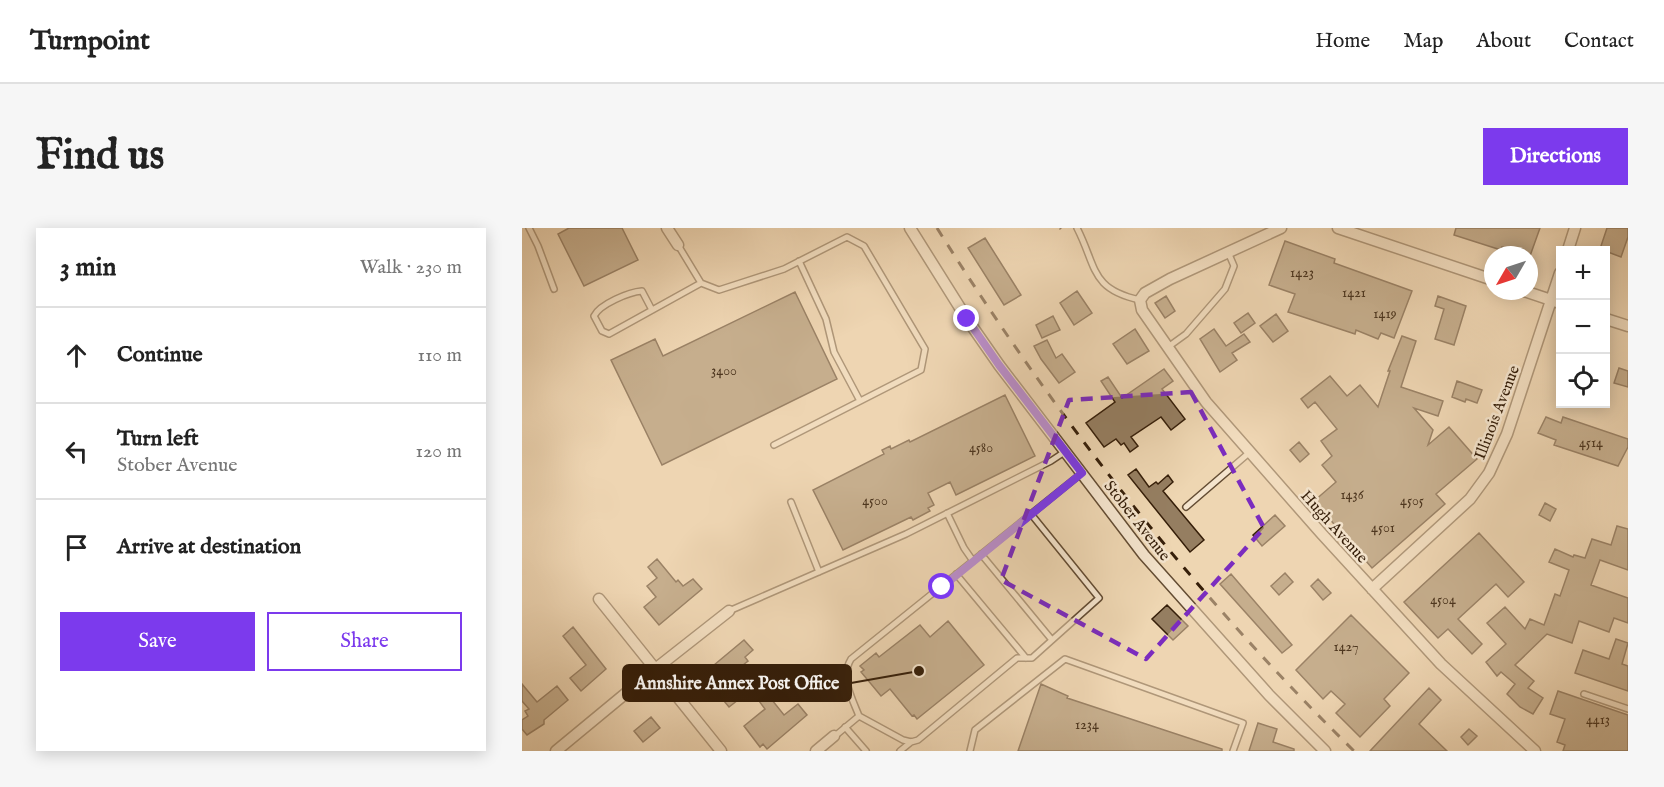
<!DOCTYPE html>
<html lang="en">
<head>
<meta charset="utf-8">
<style>
  body { margin:0; font-family:"IM FELL English",serif; background:#f6f6f6; color:#222 }
  .controls { position:absolute; right:18px; top:18px; display:grid; overflow:hidden; border-radius:0px; box-shadow:0 3px 15px #0003 }
  .controls button { width:54px; height:54px; display:grid; place-items:center; padding:0; border:0; border-bottom:2px solid #e0e0e0; background:#fff; color:#222; font:30px sans-serif }
  .compass { position:absolute; left:962px; top:18px; width:54px; height:54px; border-radius:50%; background:#fff; box-shadow:0 3px 15px #0003; rotate:231deg }
  .stop { position:absolute; width:18px; height:18px; margin:-14px; border:4px solid #7c3aed; border-radius:50%; background:#fff }
  .stop.end { background:#7c3aed; border-color:#fff; box-shadow:0 2px 6px #0008 }
  .list { margin:0; padding:0; list-style:none }
  h2 { display:flex; justify-content:space-between; align-items:center; height:78px; margin:0; padding:0 24px; font-size:26px }
  h2 small { font-size:20px; font-weight:400; color:#767676 }
  .list li { display:grid; grid-template-columns:39px 1fr auto; gap:18px; align-items:center; box-sizing:border-box; height:96px; padding:0 24px; border-top:2px solid #e0e0e0 }
  .list b { display:block; font-size:22px; white-space:nowrap }
  .list p { margin:0; font-size:20px; white-space:nowrap; color:#767676 }
  .list em { font-size:20px; font-style:normal; color:#767676 }
  .actions { display:flex; gap:12px; padding:18px 24px }
  .actions a { flex:1; padding:14px 0; border:2px solid #7c3aed; border-radius:0px; text-align:center; font-size:21px; color:#7c3aed }
  .actions .main { background:#7c3aed; color:#fff }
  .icon { flex:none; width:33px; height:33px; fill:none; stroke:currentColor; stroke-width:2; stroke-linecap:round; stroke-linejoin:round }
  .map { position:relative; flex:none; width:1106px; height:523px; overflow:hidden; border-radius:0px }
  header { display:flex; align-items:center; gap:36px; box-sizing:border-box; height:84px; padding:0 30px; background:#fff; border-bottom:2px solid #e0e0e0 }
  header strong { font-size:28px }
  nav { display:flex; gap:33px; margin-inline-start:auto; font-size:21px }
  .intro { display:flex; align-items:center; justify-content:space-between; box-sizing:border-box; height:144px; padding:0 36px }
  h1 { margin:0; font-size:42px }
  .button { padding:15px 27px; border-radius:0px; background:#7c3aed; color:#fff; font-size:21px; font-weight:700 }
  main { display:flex; gap:36px; padding:0 36px }
  aside { flex:1; background:#fff; border-radius:0px; box-shadow:0 3px 15px #0003 }
  .map>svg:first-child { display:block }
  .building { fill:#957e61; stroke:#351e09; stroke-width:1.5 }
  .lines { fill:none; stroke-linecap:round; stroke-linejoin:round }
  .lane-casing { stroke:#634c33; stroke-width:8 }
  .street-casing { stroke:#634c33; stroke-width:13 }
  .lane { stroke:#f4e4cd; stroke-width:5 }
  .street { stroke:#f4e4cd; stroke-width:10 }
  .rail { stroke:#351e09; stroke-width:3; stroke-dasharray:10 10; stroke-linecap:butt }
  .route { stroke:#7c3aed; stroke-width:8 }
  .marked { fill:none; stroke:#7b2cbf; stroke-width:4.5; stroke-dasharray:12 8; stroke-linejoin:round }
  .labels { text-anchor:middle; stroke-width:5; stroke-linejoin:round; paint-order:stroke }
  .number-label { font-size:14px; fill:#4d361f }
  .street-label { font-size:16px; fill:#351e09; stroke:#f4e4cd }
  .leader { fill:none; stroke:#351e09; stroke-width:2 }
  .callout-dot { fill:#351e09; stroke:#f4e4cd; stroke-width:2 }
  .callout { fill:#351e09; stroke:#351e09; stroke-width:2 }
  .callout-label { font-size:18px; text-anchor:middle; font-weight:bold; fill:#fff }
</style>
</head>
<body>
<header>
<strong>Turnpoint</strong>
<nav><a>Home</a><a>Map</a><a>About</a><a>Contact</a></nav>
</header>
<div class="intro"><h1>Find us</h1><a class="button">Directions</a></div>
<main>
<aside>
<h2>3 min<small>Walk · 230 m</small></h2>
<ul class="list">
<li><svg class="icon" aria-label="ahead" viewBox="0 0 24 24"><path d="M12 20V5M6 11l6-6 6 6"/></svg><div><b>Continue</b></div><em>110 m</em></li>
<li><svg class="icon" aria-label="left" viewBox="0 0 24 24"><path d="M17 20v-9H6M10 6l-5 5 5 5"/></svg><div><b>Turn left</b><p>Stober Avenue</p></div><em>120 m</em></li>
<li><svg class="icon" aria-label="arrive" viewBox="0 0 24 24"><path d="M6 21V4h12l-3 4 3 4H6"/></svg><div><b>Arrive at destination</b></div></li>
</ul>
<div class="actions"><a class="main">Save</a><a>Share</a></div>
</aside>
<div class="map">
<svg width="1106" height="523" viewBox="0 0 1106 523">
  <rect width="100%" height="100%" fill="#eed6b2"/>
  <filter id="stains"><feTurbulence type="fractalNoise" baseFrequency=".00333" numOctaves="4"/><feColorMatrix values="0 0 0 0 .2 0 0 0 0 .09 0 0 0 0 .02 0 0 0 .5 -.17"/></filter>
  <radialGradient id="worn" r=".72"><stop offset=".6" stop-color="#630" stop-opacity="0"/><stop offset="1" stop-color="#630" stop-opacity=".3"/></radialGradient>
  <path class="building" d="M47,0H100L116,32L62,58L36,6Z
    M934,0H1018L1008,28L980,19L979,22L932,7Z
    M1085,0H1106V9L1099,29L1078,21Z
    M463,10L499,67L482,77L446,20Z
    M763,13L813,31L812,35L890,63L872,110L859,105L856,111L834,102L833,106L766,84L773,66L747,57Z
    M555,63L570,85L552,97L538,75Z
    M273,64L315,151L140,237L89,132L133,111L141,128Z
    M644,68L653,83L643,90L633,75Z
    M916,68L944,78L932,117L913,111L922,81L913,78Z
    M726,85L733,95L719,105L712,95Z
    M754,86L766,103L751,114L738,98Z
    M531,88L538,102L520,110L514,97Z
    M613,101L627,123L605,136L591,116Z
    M692,101L704,118L722,106L728,114L710,125L715,132L698,144L678,111Z
    M880,108L894,113L879,159L921,173L916,188L892,180L911,202L906,217L927,199L955,231L914,266L923,276L850,340L792,273L814,254L800,237L810,228L799,213L815,201L793,174L786,180L779,171L808,148L825,168L838,157L856,179L868,143H866Z
    M525,112L534,130L540,126L553,144L537,155L519,131L512,118Z
    M1097,140L1106,143V159L1092,155Z
    M642,141L651,153L640,161L663,191L649,202L639,189L609,209L616,218L608,224L602,215L599,217L594,211L582,219L564,195L593,174L579,153L586,149L600,170Z
    M935,153L960,162L955,175L944,171L943,174L930,169Z
    M483,167L513,228L434,267L428,254L406,265L412,277L406,280L408,283L391,292L389,289L321,322L291,262L362,226L360,222L368,218L369,221L387,212L388,214Z
    M1024,189L1039,195L1041,189L1106,211V219L1096,238L1032,217L1034,212L1016,205Z
    M777,214L787,226L778,234L768,222Z
    M614,241L627,259L634,254L636,256L646,247L651,254L641,263L682,312L668,324L606,247Z
    M1023,275L1034,281L1028,293L1017,287Z
    M753,287L763,298L740,318L731,307Z
    M1095,298L1106,301V342L1078,332L1069,357L1106,370V395L1092,390L1087,404L1057,393L1050,415L1025,406L993,437L1012,453L1006,460L1021,470L1011,486L998,479L985,466L993,456L979,444L975,448L964,434L984,416L965,395L983,379L1003,401L1008,391L1022,397L1033,366L1038,368L1047,342L1027,334L1033,321L1051,329L1052,327L1063,330L1070,311L1089,317Z
    M957,305L1002,354L986,369L974,356L936,391L960,416L950,426L926,401L916,410L882,374Z
    M135,331L154,354L156,352L161,358L171,351L180,361L137,397L122,379L134,369L125,358L135,350L126,339Z
    M763,345L771,354L757,367L749,358Z
    M709,346L770,417L760,425L698,356Z
    M796,351L809,365L801,372L789,358Z
    M645,377L666,398L651,412L630,391Z
    M829,387L887,445L862,471L868,478L838,509L814,485L823,476L809,463L801,471L774,442Z
    M426,393L462,437L395,491L392,487L390,488L368,461L359,468L339,444L342,442L338,438L354,425L357,429L398,397L408,409Z
    M51,399L84,441L59,463L48,450L64,437L41,408Z
    M1094,411L1106,415L1100,436L1106,438V463L1053,445L1061,422L1087,431Z
    M222,412L231,422L223,429L226,433L221,437L234,453L213,469L216,472L207,479L180,447Z
    M0,456L15,474L35,458L46,472L22,492V496L5,507L0,501V492L6,488L3,483L7,481L0,473Z
    M519,456L546,468L545,470L700,521V523H496Z
    M907,460L919,472L897,496L925,523H848Z
    M1036,463L1106,487V523H1041L1043,517L1035,514L1043,491L1028,486Z
    M246,467L262,487L276,476L285,487L245,521L241,516L238,519L222,498L243,481L237,473Z
    M129,489L138,500L121,514L112,503Z
    M736,495L755,501L751,514L772,521V523H727Z
    M947,501L955,508L946,517L939,509Z"/>
  <g class="lines">
    <defs>
      <path id="lane" d="M7,0L16,18L32,61
        M555,0C575,39 568,61 618,72
        M156,17L179,55L197,62L262,41L325,9L342,18L403,121L399,142L252,217
        M277,33L304,91L312,124L338,173
        M130,82L120,63C107,64 78,76 72,88L80,103L87,106L179,55
        M646,119L664,106L703,61L712,38L706,24
        M269,274L297,344
        M664,279L728,224
        M425,285L442,320L451,333
        M509,286L577,370L510,430H495L396,512L389,514L381,512L337,488C330,470 318,449 329,431L560,245
        M459,326L530,412
        M434,346L504,430
        M207,383L384,306L529,233L544,223
        M1062,466L1106,481
        M323,499L344,523
        M313,508L337,488
        M378,523L389,514
        M448,523L453,502L543,431L721,495L711,523"/>
      <path id="street" d="M145,0L156,17
        M388,0L445,91L477,137L622,327L747,467L803,523
        M759,0L648,51L623,65L618,72L620,82L684,174L799,305L919,436L1013,523
        M816,0L971,52
        M1046,22L1053,0
        M1002,63L1038,75
        M1084,91L1106,98
        M850,361L948,271L967,245L985,206L1038,45
        M77,371L199,523
        M34,523L132,442L207,383
        M294,523L312,508"/>
    </defs>
    <use href="#lane" class="lane-casing"/>
    <use href="#street" class="street-casing"/>
    <use href="#lane" class="lane"/>
    <use href="#street" class="street"/>
    <path class="rail" d="M415,0C534,190 672,366 832,523
      M538,0L539,1"/>
  </g>
  <g class="lines">
    <path class="route" d="M420,359L560,245L477,137L445,91"/>
  </g>
  <path d="M0 0H1106V523H0ZM669,164L742,300L624,431L479,352L547,172Z" fill="#eed6b2" fill-opacity=".55" fill-rule="evenodd"/>
  <path class="marked" d="M669,164L742,300L624,431L479,352L547,172Z"/>
  <g class="labels">
    <g class="number-label">
      <text x="780" y="49">1423</text>
      <text x="832" y="69">1421</text>
      <text x="863" y="90">1419</text>
      <text x="202" y="147">3400</text>
      <text x="1069" y="219">4514</text>
      <text x="459" y="224">4580</text>
      <text x="830" y="271">1436</text>
      <text x="353" y="277">4500</text>
      <text x="890" y="277">4505</text>
      <text x="861" y="304">4501</text>
      <text x="921" y="376">4504</text>
      <text x="824" y="423">1427</text>
      <text x="1076" y="496">4413</text>
      <text x="565" y="501">1234</text>
    </g>
    <g class="street-label">
      <text transform="translate(974 184) rotate(-69)" y="6">Illinois Avenue</text>
      <text transform="translate(616 292) rotate(52)" y="6">Stober Avenue</text>
      <text transform="translate(813 298) rotate(48)" y="6">Hugh Avenue</text>
    </g>
  </g>
  <path class="leader" d="M397 443L329 455"/>
  <circle class="callout-dot" cx="397" cy="443" r="6"/>
  <rect class="callout" x="101" y="437" width="228" height="36" rx="6"/>
  <g class="callout-label">
    <text x="215" y="461">Annshire Annex Post Office</text>
  </g>
  <rect width="100%" height="100%" filter="url(#stains)"/>
  <rect width="100%" height="100%" fill="url(#worn)"/>
</svg>
<div class="controls">
<button>+</button>
<button>−</button>
<button><svg class="icon" aria-label="locate" viewBox="0 0 24 24"><circle cx="12" cy="12" r="6"/><path d="M12 2v4M12 18v4M2 12h4M18 12h4"/></svg></button>
</div>
<svg class="compass" viewBox="-18 -18 36 36"><path d="M0-13l5 13h-10z" fill="#e53935"/><path d="M0 13l5-13h-10z" fill="#767676"/></svg>
<div class="stop" style="left:420px;top:359px"></div>
<div class="stop end" style="left:445px;top:91px"></div>
</div>
</main>
</body>
</html>
